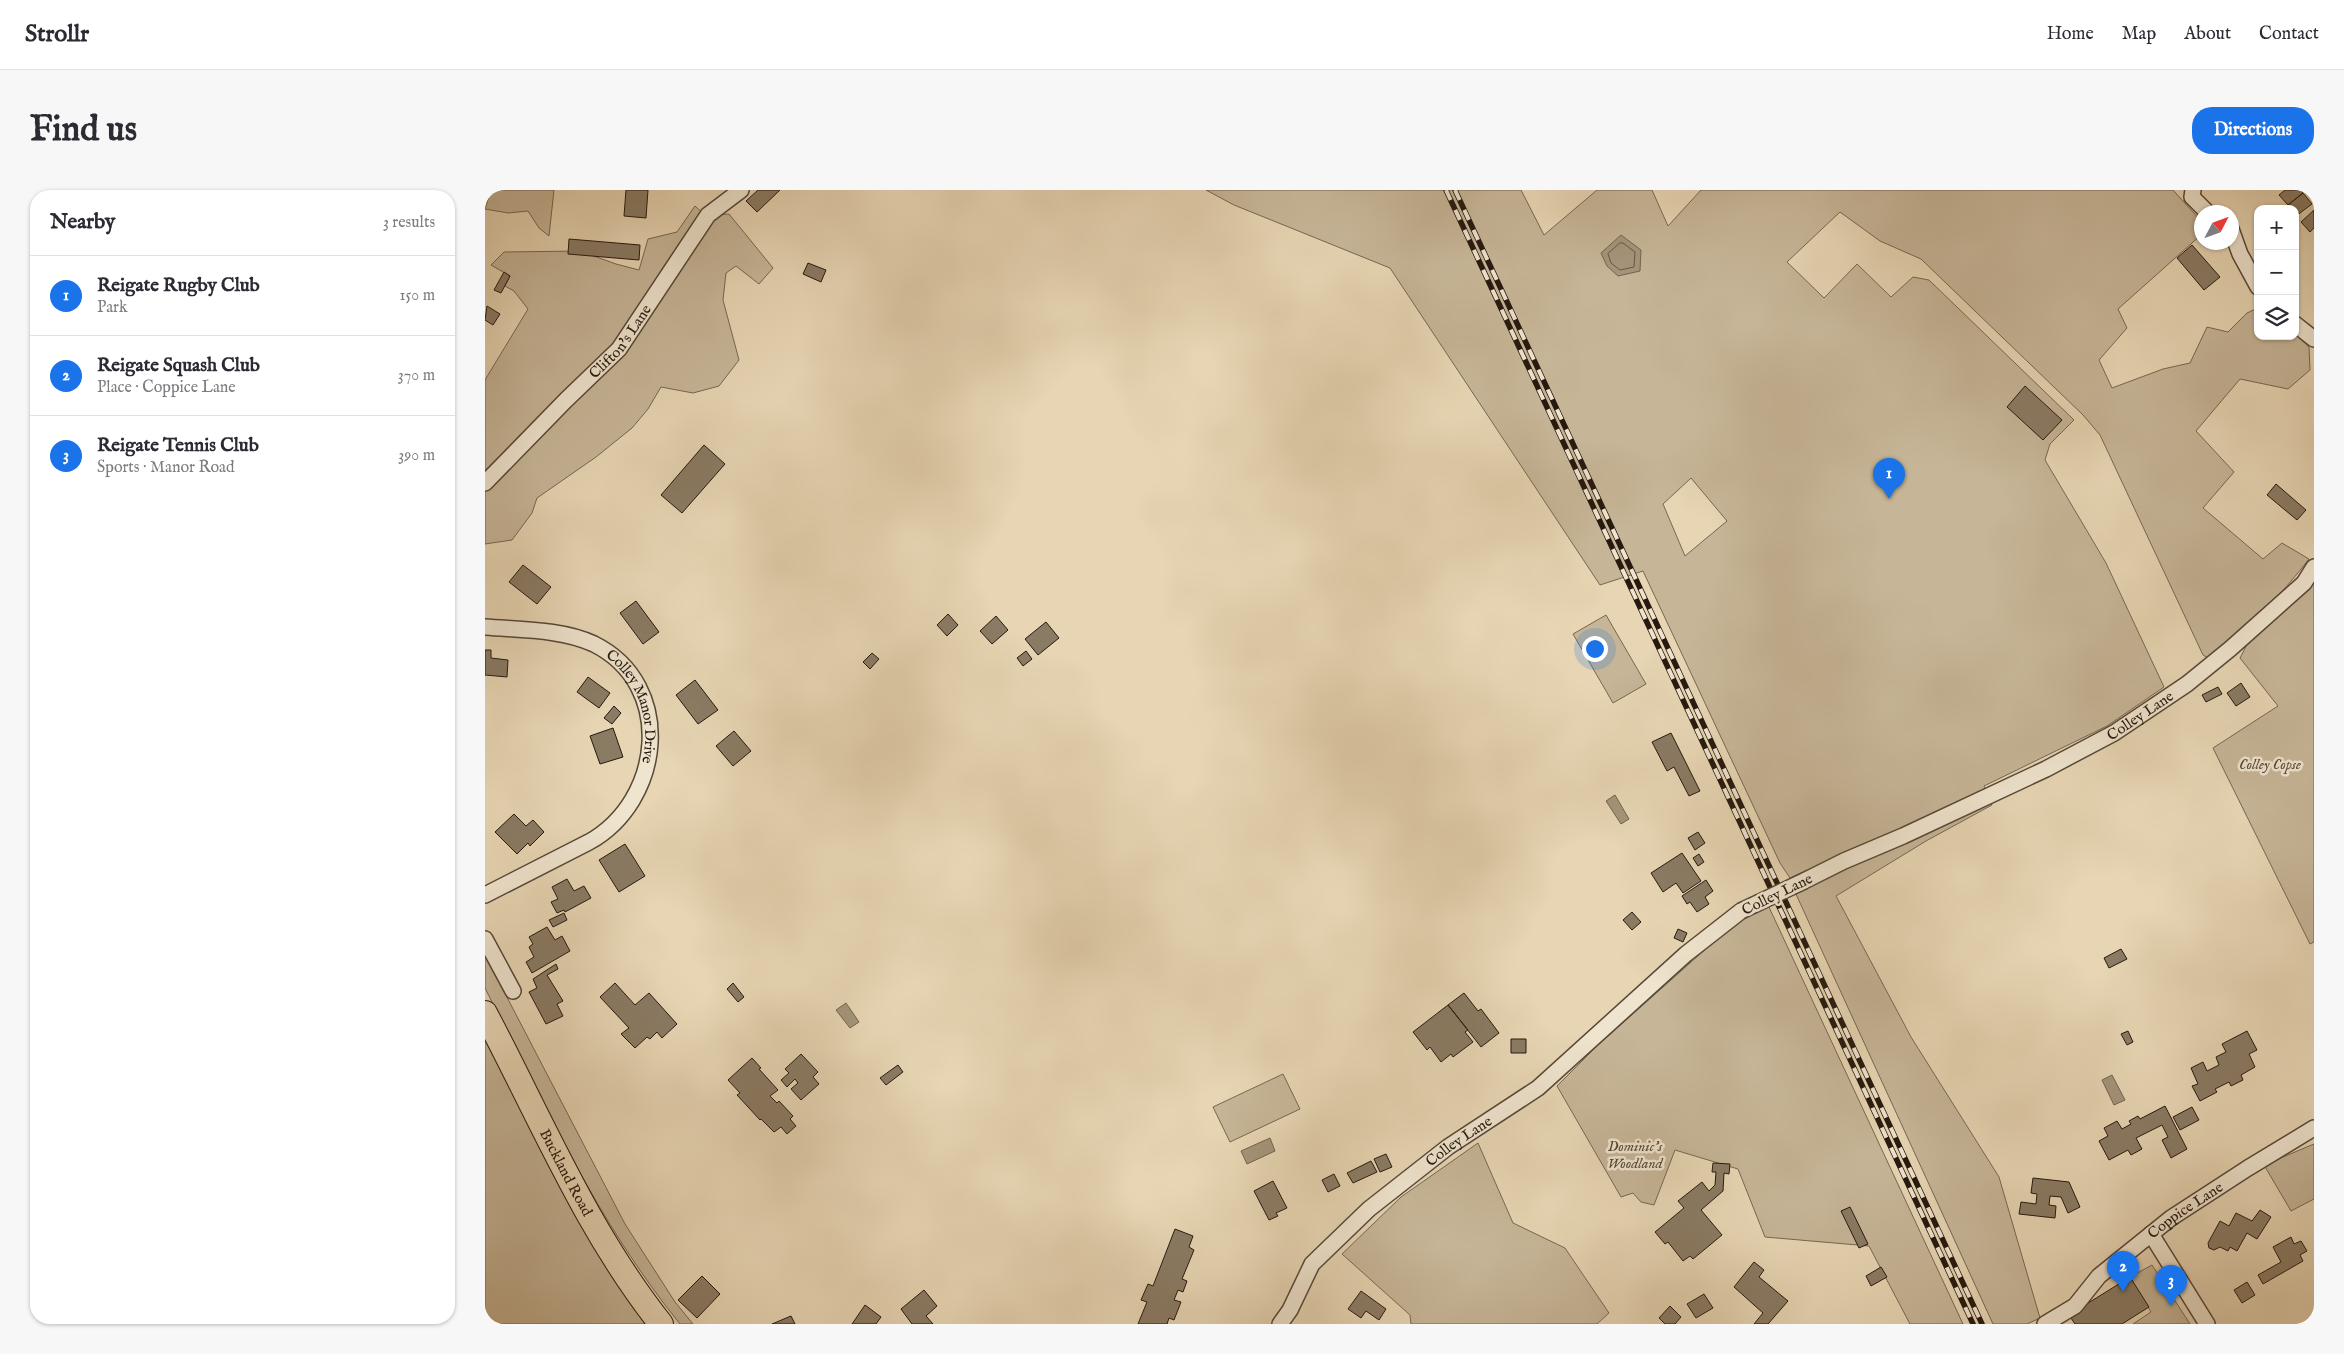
<!DOCTYPE html>
<html lang="en">
<head>
<meta charset="utf-8">
<style>
  body { margin:0; font-family:"IM FELL English",serif; background:#f7f7f7; color:#2b2b33 }
  .controls { position:absolute; right:15px; top:15px; display:grid; overflow:hidden; border-radius:10px; box-shadow:0 1px 4px #0004 }
  .controls button { width:45px; height:45px; display:grid; place-items:center; padding:0; border:0; border-bottom:1px solid #e1e1e2; background:#fff; color:#2b2b33; font:25px sans-serif }
  .compass { position:absolute; left:1709px; top:15px; width:45px; height:45px; border-radius:50%; background:#fff; box-shadow:0 1px 4px #0004; rotate:49deg }
  .you { position:absolute; left:1109px; top:458px; width:18px; height:18px; margin:-12px; border:4px solid #fff; border-radius:50%; background:#1a73e8; box-shadow:0 0 0 8px #1a73e833 }
  .badge { display:grid; place-items:center; width:32px; height:32px; border-radius:50%; background:#1a73e8; color:#fff; font-size:16px; font-weight:700 }
  .pin { position:absolute; translate:-50% -41px; filter:drop-shadow(0 1px 2px #0008) }
  .pin::after { content:''; position:absolute; top:26px; width:18px; height:15px; background:inherit; clip-path:polygon(0 0,100% 0,50% 100%) }
  .list { margin:0; padding:0; list-style:none }
  h2 { display:flex; justify-content:space-between; align-items:center; height:65px; margin:0; padding:0 20px; font-size:21px }
  h2 small { font-size:16px; font-weight:400; color:#7c7c81 }
  .list li { display:grid; grid-template-columns:32px 1fr auto; gap:15px; align-items:center; box-sizing:border-box; height:80px; padding:0 20px; border-top:1px solid #e1e1e2 }
  .list b { display:block; font-size:19px; white-space:nowrap }
  .list p { margin:0; font-size:16px; white-space:nowrap; color:#7c7c81 }
  .list em { font-size:16px; font-style:normal; color:#7c7c81 }
  .icon { flex:none; width:28px; height:28px; fill:none; stroke:currentColor; stroke-width:2; stroke-linecap:round; stroke-linejoin:round }
  .map { position:relative; flex:none; width:1829px; height:1134px; overflow:hidden; border-radius:20px }
  header { display:flex; align-items:center; gap:30px; box-sizing:border-box; height:70px; padding:0 25px; background:#fff; border-bottom:1px solid #e1e1e2 }
  header strong { font-size:24px }
  nav { display:flex; gap:28px; margin-inline-start:auto; font-size:18px }
  .intro { display:flex; align-items:center; justify-content:space-between; box-sizing:border-box; height:120px; padding:0 30px }
  h1 { margin:0; font-size:35px }
  .button { padding:12px 22px; border-radius:20px; background:#1a73e8; color:#fff; font-size:18px; font-weight:700 }
  main { display:flex; gap:30px; padding:0 30px }
  aside { flex:1; background:#fff; border-radius:20px; box-shadow:0 1px 4px #0004 }
  .map>svg:first-child { display:block }
  .green { fill:#c6b597; stroke:#766753; fill-rule:evenodd }
  .water { fill:#a5957b; stroke:#726350 }
  .lines { fill:none; stroke-linecap:round; stroke-linejoin:round }
  .shore { stroke:#665745; stroke-width:1 }
  .building { fill:#8a7b64; stroke:#26190f }
  .street-casing { stroke:#564838; stroke-width:18 }
  .primary-casing { stroke:#26190f; stroke-width:26 }
  .street { stroke:#efe4ce; stroke-width:15 }
  .primary { stroke:#e7d5b3; stroke-width:24 }
  .rail-casing { stroke:#26190f; stroke-width:5.5 }
  .rail { stroke:#efe4ce; stroke-width:4; stroke-dasharray:11; stroke-linecap:butt }
  .street-bridge-casing { stroke:#564838; stroke-width:18; stroke-linecap:butt }
  .street-bridge { stroke:#efe4ce; stroke-width:15 }
  .labels { text-anchor:middle; stroke-width:5; stroke-linejoin:round; paint-order:stroke }
  .street-label { font-size:15px; fill:#26190f; stroke:#efe4ce }
  .park-label { font-size:15px; font-style:italic; fill:#564838; stroke:#efe4ce }
</style>
</head>
<body>
<header>
<strong>Strollr</strong>
<nav><a>Home</a><a>Map</a><a>About</a><a>Contact</a></nav>
</header>
<div class="intro"><h1>Find us</h1><a class="button">Directions</a></div>
<main>
<aside>
<h2>Nearby<small>3 results</small></h2>
<ul class="list">
<li><span class="badge">1</span><div><b>Reigate Rugby Club</b><p>Park</p></div><em>150 m</em></li>
<li><span class="badge">2</span><div><b>Reigate Squash Club</b><p>Place · Coppice Lane</p></div><em>370 m</em></li>
<li><span class="badge">3</span><div><b>Reigate Tennis Club</b><p>Sports · Manor Road</p></div><em>390 m</em></li>
</ul>
</aside>
<div class="map">
<svg width="1829" height="1134" viewBox="0 0 1829 1134">
  <rect width="100%" height="100%" fill="#e7d5b3"/>
  <filter id="stains"><feTurbulence type="fractalNoise" baseFrequency=".004" numOctaves="4"/><feColorMatrix values="0 0 0 0 .2 0 0 0 0 .09 0 0 0 0 .02 0 0 0 .5 -.17"/></filter>
  <radialGradient id="worn" r=".72"><stop offset=".6" stop-color="#630" stop-opacity="0"/><stop offset="1" stop-color="#630" stop-opacity=".3"/></radialGradient>
  <path class="green" d="M6,0H69L64,46L54,38L43,21L23,23L0,19Z
    M721,0H1036L1059,45L1112,0H1167L1183,36L1216,0H1688L1716,31V45L1633,119L1642,138L1614,170L1627,198L1678,179L1705,173L1722,137L1743,142L1762,123L1773,118V146H1810V144L1824,157L1825,180L1803,199L1755,189L1711,241L1749,282L1718,318L1778,369L1797,353L1824,369C1795,407 1762,438 1725,469L1718,465L1615,245L1598,225L1436,69L1395,51L1355,22L1302,72L1339,108L1372,74L1406,107L1428,87L1444,90L1589,230L1565,254L1560,270L1621,373L1679,497L1622,536L1499,596L1507,615L1441,651L1351,706L1426,847L1514,987L1555,1128L1542,1134H1508L1310,702L1328,693L1322,680L1305,688L1295,673L1158,381L1115,395L905,78L749,15ZM1206,288L1242,331L1200,366L1178,314Z
    M210,16L219,24L129,158L0,287V190L43,119L29,101L20,96L25,86L6,75L19,62L95,61L131,74L154,80L163,49L192,42Z
    M244,24L288,78L274,94L251,76L241,83L238,110L254,170L234,196L208,203L176,197L163,219L147,238L111,267L52,308L47,323L27,350L0,354V299L82,214L230,25Z
    M1829,377V752L1825,754L1728,558L1793,516L1755,468L1771,437Z
    M1121,425L1161,494L1128,513L1088,444Z
    M1283,715L1478,1134H1425L1384,1056L1280,1047L1253,979L1190,960L1169,1015L1156,1012L1148,1003L1136,1007L1072,896L1113,855L1259,725Z
    M0,765L140,1034L190,1112L208,1134H195C113,1033 58,913 0,798Z
    M0,823L176,1134H0Z
    M798,884L815,919L745,952L728,917Z
    M993,953L1028,1033L1080,1058L1124,1123L1112,1134H926L925,1125L857,1064L916,1007Z
    M1829,954V1009L1806,1021L1779,975Z
    M1667,1075L1705,1134H1648L1666,1122L1645,1087Z"/>
  <path class="water" d="M1136,45L1156,60L1155,81L1133,86L1122,76L1116,63Z
    M1130,605L1144,629L1136,634L1121,611Z
    M361,813L374,832L365,838L351,820Z
    M1627,885L1640,910L1629,915L1617,890Z
    M785,948L790,961L762,974L756,961Z"/>
  <g class="lines">
    <path class="shore" d="M1135,53H1138L1150,62L1149,77L1135,80L1126,73L1123,64Z"/>
  </g>
  <path class="building" d="M141,0H163L161,28L139,26Z
    M273,0H295L272,22L261,11Z
    M1800,0H1816L1818,3L1803,15L1794,5Z
    M1818,3L1827,14L1811,26L1810,19H1805L1803,15Z
    M1829,20V38L1825,42L1816,32Z
    M84,49L155,55L154,70L83,64Z
    M1707,55L1735,87L1719,100L1692,68Z
    M323,73L341,80L336,92L318,84Z
    M19,82L25,86L16,103L9,100Z
    M2,116L15,124L8,135L0,130Z
    M1540,196L1577,230L1558,250L1522,217Z
    M219,255L240,274L197,323L176,305Z
    M1791,294L1821,320L1812,330L1782,305Z
    M38,375L66,397L52,414L24,392Z
    M151,411L174,442L158,454L135,423Z
    M463,424L473,435L462,446L452,435Z
    M511,426L523,440L507,454L495,441Z
    M561,432L574,448L553,465L540,449Z
    M0,460H6V468L23,470L22,487L0,485Z
    M541,461L547,469L538,476L532,468Z
    M387,463L394,469L385,479L378,472Z
    M103,487L125,503L114,518L92,502Z
    M210,490L233,520L213,534L191,505Z
    M1756,493L1765,507L1751,516L1742,503Z
    M1733,497L1737,504L1721,512L1717,505Z
    M129,516L136,523L127,534L119,528Z
    M128,538L138,567L115,574L105,546Z
    M249,541L266,561L248,576L231,556Z
    M1186,543L1215,601L1204,606L1189,577L1182,581L1167,552Z
    M29,624L41,636L48,630L59,642L45,656L43,653L32,664L10,642Z
    M1213,642L1220,653L1210,660L1203,648Z
    M140,654L160,686L134,702L114,670Z
    M1197,663L1216,691L1198,703L1191,693L1178,702L1166,683Z
    M1214,664L1219,672L1213,676L1208,668Z
    M82,689L89,701L99,696L106,708L80,722L79,720L72,723L66,712L73,709L67,697Z
    M1221,690L1228,701L1220,707L1224,714L1212,722L1205,712L1202,714L1197,706Z
    M1147,722L1156,732L1147,740L1138,730Z
    M79,723L82,730L68,737L64,730Z
    M62,737L70,750L77,746L85,761L47,783L41,772L49,767L44,757L48,754L44,747Z
    M1193,739L1202,743L1198,752L1189,748Z
    M1636,759L1642,769L1624,778L1619,768Z
    M71,774L73,779L62,785L78,811L72,814L78,826L61,834L44,802L52,798L48,789Z
    M130,793L150,815L164,803L192,834L177,848L172,842L165,849L162,847L150,858L136,844L144,838L115,807Z
    M248,793L259,807L253,812L242,799Z
    M979,803L993,821L996,819L1014,843L996,857L963,815Z
    M963,815L983,840L980,842L988,852L968,867L966,864L956,872L945,857L942,860L928,842Z
    M1643,841L1648,852L1642,855L1636,844Z
    M1762,841L1772,860L1764,864L1770,877L1756,885L1758,890L1746,896L1744,892L1730,899L1732,902L1715,911L1707,896L1713,894L1706,878L1718,872L1722,881L1734,875L1731,867L1741,862L1737,854Z
    M1026,849H1041V863H1026Z
    M316,864L333,882L328,887L334,894L316,910L306,899L313,893L310,889L302,897L296,890L304,883L300,879Z
    M267,868L276,878L274,879L293,900L285,906L292,913L294,911L308,926L305,929L311,936L302,944L296,937L289,942L276,929L275,930L252,905L255,903L243,890Z
    M413,875L418,882L401,895L395,888Z
    M1680,916L1702,959L1686,968L1677,950L1683,947L1677,935L1651,948L1657,959L1646,965L1643,960L1624,970L1614,951L1623,946L1619,938L1632,931L1637,939L1646,934L1644,931L1653,926L1655,929Z
    M1707,917L1714,930L1695,940L1688,927Z
    M901,964L907,977L895,982L889,969Z
    M886,971L892,982L868,993L862,983Z
    M1228,973L1245,974L1244,984L1239,983L1238,1001L1216,1020L1237,1045L1208,1069L1205,1066L1198,1071L1183,1052L1180,1054L1170,1042L1199,1018L1193,1011L1217,992L1224,1001L1230,995L1231,982H1227Z
    M849,984L855,996L843,1002L837,990Z
    M1548,988L1584,992L1595,1017L1583,1023L1576,1007L1565,1006L1564,1015L1571,1016L1570,1028L1534,1024L1536,1012L1551,1014L1552,1004L1546,1003Z
    M788,991L802,1018L791,1023L793,1026L784,1030L769,1001Z
    M1365,1017L1383,1054L1374,1058L1356,1021Z
    M1775,1020L1786,1027L1772,1049L1762,1043L1752,1061L1745,1057L1743,1061L1735,1057L1729,1060L1724,1058L1723,1053L1735,1031L1744,1036L1751,1023L1767,1031Z
    M690,1039L708,1046L704,1057L709,1060L697,1089L702,1091L698,1102L693,1100L689,1110L696,1112L689,1130L684,1128L682,1134H653L662,1112L656,1110L663,1094L668,1096Z
    M1806,1047L1809,1054L1816,1051L1822,1061L1815,1065L1818,1071L1778,1094L1773,1085L1796,1072L1788,1057Z
    M1269,1072L1279,1080L1274,1087L1303,1111L1283,1134H1269L1278,1123L1249,1097Z
    M1396,1077L1402,1087L1386,1096L1381,1086Z
    M217,1086L235,1104L212,1128L193,1110Z
    M1645,1087L1664,1117L1637,1134H1590L1584,1125Z
    M1762,1092L1770,1105L1757,1113L1749,1100Z
    M439,1100L452,1116L441,1126L448,1134H427L416,1119Z
    M876,1101L901,1119L894,1130L881,1121L876,1128L863,1119Z
    M1219,1104L1228,1118L1211,1128L1202,1114Z
    M380,1115L396,1127L391,1134H367Z
    M1185,1116L1196,1127L1190,1134H1180L1174,1128Z
    M306,1126L310,1134H287Z"/>
  <g class="lines">
    <defs>
      <g id="street">
        <path d="M1708,0L1707,7L1722,22"/>
        <path d="M1746,39L1755,64L1773,97"/>
        <path d="M1810,134L1829,149"/>
        <path id="s1" d="M0,293L81,210L134,159L223,25L256,0"/>
        <path id="s2" d="M0,437C35,440 77,439 109,454C191,495 178,611 104,652L0,705"/>
        <path id="s3" d="M1319,691L1359,671L1418,646L1561,579L1629,543L1702,494L1745,459L1819,393L1829,377"/>
        <path d="M0,749L28,801"/>
        <path d="M1666,1044L1722,1134"/>
        <path id="s4" d="M795,1134L805,1120L827,1074L884,1019L963,957L1053,898L1201,764L1256,721"/>
        <path id="s5" d="M1560,1134L1590,1116L1614,1086L1686,1028L1763,978L1829,938"/>
      </g>
      <g id="primary">
        <path id="s6" d="M0,823C55,927 102,1041 176,1134"/>
      </g>
    </defs>
    <use href="#street" class="street-casing"/>
    <use href="#primary" class="primary-casing"/>
    <use href="#street" class="street"/>
    <use href="#primary" class="primary"/>
    <defs>
      <path id="rail" d="M961,0L1488,1134
        M970,0L1497,1134"/>
    </defs>
    <use href="#rail" class="rail-casing"/>
    <use href="#rail" class="rail"/>
    <defs>
      <path id="street-bridge" d="M1256,721L1319,691"/>
    </defs>
    <use href="#street-bridge" class="street-bridge-casing"/>
    <use href="#street-bridge" class="street-bridge"/>
  </g>
  <g class="labels">
    <g class="street-label">
      <text dy="5" stroke="none"><textPath href="#s1" startOffset="196">Clifton's Lane</textPath></text>
      <text dy="5" stroke="none"><textPath href="#s2" startOffset="190">Colley Manor Drive</textPath></text>
      <text dy="5" stroke="none"><textPath href="#s3" startOffset="375">Colley Lane</textPath></text>
      <text transform="translate(1292 704) rotate(-26)" y="5">Colley Lane</text>
      <text dy="5" stroke="none"><textPath href="#s4" startOffset="260">Colley Lane</textPath></text>
      <text dy="5" stroke="none"><textPath href="#s6" startOffset="179">Buckland Road</textPath></text>
      <text dy="5" stroke="none"><textPath href="#s5" startOffset="182">Coppice Lane</textPath></text>
    </g>
    <g class="park-label">
      <text x="1785" y="579">Colley Copse</text>
      <text x="1150" y="961">Dominic's<tspan x="1150" dy="17">Woodland</tspan></text>
    </g>
  </g>
  <rect width="100%" height="100%" filter="url(#stains)"/>
  <rect width="100%" height="100%" fill="url(#worn)"/>
</svg>
<div class="controls">
<button>+</button>
<button>−</button>
<button><svg class="icon" aria-label="layers" viewBox="0 0 24 24"><path d="M12 4l9 5-9 5-9-5zM3 14l9 5 9-5"/></svg></button>
</div>
<svg class="compass" viewBox="-18 -18 36 36"><path d="M0-13l5 13h-10z" fill="#e53935"/><path d="M0 13l5-13h-10z" fill="#7c7c81"/></svg>
<div class="you"></div>
<div class="pin badge" style="left:1404px;top:309px">1</div>
<div class="pin badge" style="left:1638px;top:1102px">2</div>
<div class="pin badge" style="left:1686px;top:1116px">3</div>
</div>
</main>
</body>
</html>
